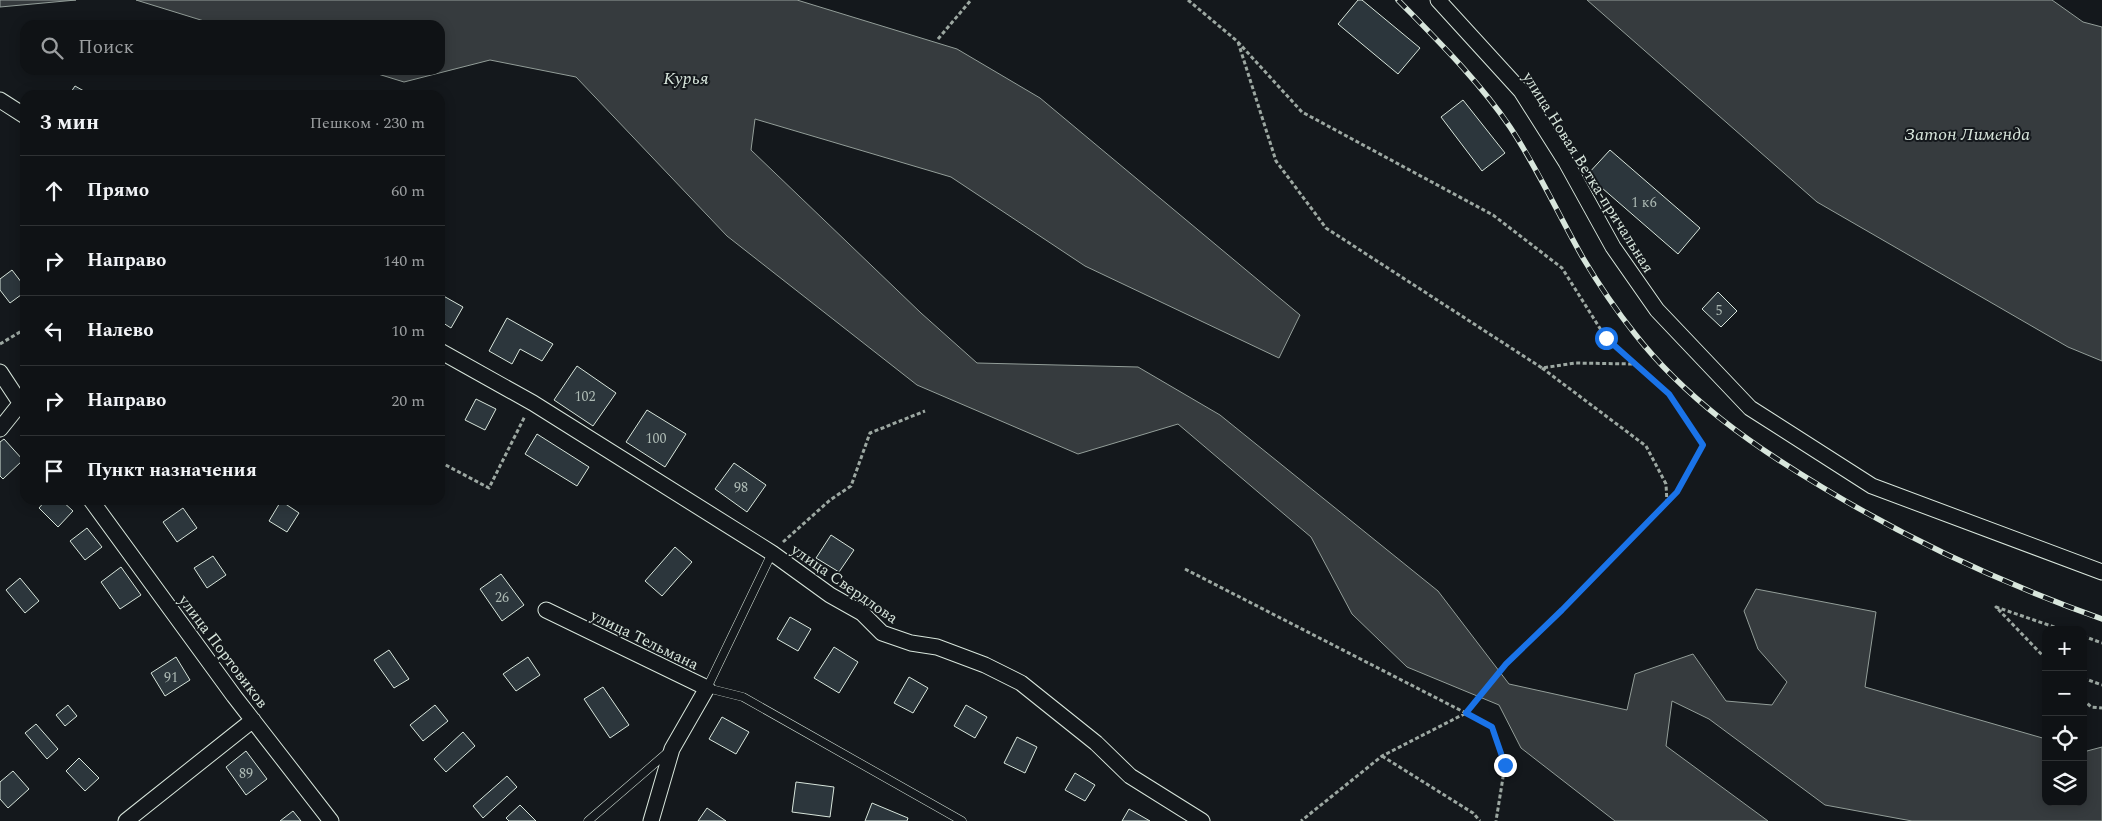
<!DOCTYPE html>
<html lang="ru">
<head>
<meta charset="utf-8">
<style>
  body { margin:0; font-family:Spectral,serif; background:#1d2022; color:#f1f3f6 }
  .controls { position:absolute; right:15px; bottom:15px; display:grid; overflow:hidden; border-radius:10px; box-shadow:0 2px 12px #0003 }
  .controls button { width:45px; height:45px; display:grid; place-items:center; padding:0; border:0; border-bottom:1px solid #2f3234; background:#0f1215; color:#f1f3f6; font:25px sans-serif }
  .stop { position:absolute; width:15px; height:15px; margin:-11px; border:4px solid #1a73e8; border-radius:50%; background:#fff }
  .stop.end { background:#1a73e8; border-color:#fff; box-shadow:0 1px 5px #0008 }
  .list { margin:0; padding:0; list-style:none }
  h2 { display:flex; justify-content:space-between; align-items:center; height:65px; margin:0; padding:0 20px; font-size:21px }
  h2 small { font-size:16px; font-weight:400; color:#9b9ea0 }
  .list li { display:grid; grid-template-columns:32px 1fr auto; gap:15px; align-items:center; box-sizing:border-box; height:70px; padding:0 20px; border-top:1px solid #2f3234 }
  .list b { display:block; font-size:19px; white-space:nowrap }
  .list em { font-size:16px; font-style:normal; color:#9b9ea0 }
  .icon { flex:none; width:28px; height:28px; fill:none; stroke:currentColor; stroke-width:2; stroke-linecap:round; stroke-linejoin:round }
  .map { position:relative; flex:none; width:2102px; height:821px; overflow:hidden }
  .search { position:absolute; background:#0f1215; box-shadow:0 2px 12px #0003; left:20px; top:20px; width:425px; height:55px; display:flex; align-items:center; gap:12px; box-sizing:border-box; padding:0 18px; border-radius:15px; color:#9b9ea0; font-size:19px }
  .panel { position:absolute; background:#0f1215; box-shadow:0 2px 12px #0003; left:20px; top:90px; width:425px; height:415px; border-radius:15px }
  .map>svg:first-child { display:block }
  .water { fill:#363b3e; stroke:#939e99 }
  .building { fill:#2c363c; stroke:#d8e6dc }
  .lines { fill:none; stroke-linecap:round; stroke-linejoin:round }
  .service-casing { stroke:#d8e6dc; stroke-width:9 }
  .minor-casing { stroke:#d8e6dc; stroke-width:17 }
  .path { stroke:#9da8a2; stroke-width:3; stroke-dasharray:4 2.5; stroke-linecap:butt }
  .service { stroke:#14181c; stroke-width:8 }
  .minor { stroke:#14181c; stroke-width:15 }
  .rail-casing { stroke:#d8e6dc; stroke-width:5.5 }
  .rail { stroke:#14181c; stroke-width:4; stroke-dasharray:11; stroke-linecap:butt }
  .route { stroke:#1a73e8; stroke-width:6 }
  .labels { text-anchor:middle; stroke-width:4; stroke-linejoin:round; paint-order:stroke }
  .number-label { font-size:14px; fill:#adbab4 }
  .street-label { font-size:16px; fill:#d8e6dc; stroke:#14181c }
  .water-label { font-size:18px; font-style:italic; fill:#d8e6dc; stroke:#14181c }
</style>
</head>
<body>
<div class="map">
<svg width="2102" height="821" viewBox="0 0 2102 821">
  <rect width="100%" height="100%" fill="#14181c"/>
  <path class="water" d="M0,0H76L0,7Z
    M136,0H797L957,49L1040,98L1300,315L1279,358L1085,266L951,177L755,119L751,150L921,313L977,363L1138,367L1220,415L1438,591L1509,684L1627,710L1635,674L1693,654L1726,701L1772,705L1787,682L1758,649L1744,611L1756,589L1876,612L1865,687L2046,739V802H2083V750L2087,751L2102,747V821H1912L1825,805L1709,719L1672,701L1666,746L1768,821H1615L1521,748L1499,705L1407,667L1352,614L1311,537L1178,424L1078,454L917,385L727,236L576,77L490,60L404,82L365,70H440V25H217Z
    M1587,0H2052L2083,22L2102,27V361L2068,347L1817,202Z"/>
  <path class="building" d="M1358,0H1362L1420,48L1398,74L1338,24Z
    M75,86L91,95H69Z
    M1463,100L1505,153L1482,171L1441,117Z
    M1610,150L1700,228L1678,254L1587,175Z
    M12,270L25,287V292L10,303L0,290V279Z
    M1718,292L1737,311L1721,327L1702,309Z
    M440,294L463,307L451,328L440,321Z
    M507,318L553,344L542,361L520,349L512,364L489,351Z
    M577,366L616,393L593,426L554,400Z
    M476,399L496,409L485,430L465,420Z
    M647,410L686,434L665,467L626,442Z
    M537,434L589,467L577,486L525,454Z
    M4,439L23,460L3,479L0,476V442Z
    M734,463L766,485L747,512L715,489Z
    M46,500H61L73,511L58,527L39,508Z
    M281,501L299,513L287,532L269,521Z
    M183,508L197,528L177,542L163,522Z
    M87,528L102,547L85,560L70,541Z
    M831,535L854,550L839,572L816,558Z
    M675,547L692,562L662,596L645,581Z
    M213,556L226,575L207,588L194,568Z
    M121,567L141,595L120,609L101,582Z
    M501,574L524,605L502,621L480,589Z
    M20,578L39,601L25,613L6,590Z
    M790,617L811,629L798,651L777,639Z
    M834,647L858,662L839,693L814,678Z
    M389,650L409,679L394,688L374,660Z
    M176,657L190,680L165,696L151,673Z
    M528,657L540,675L516,691L503,674Z
    M909,677L928,688L913,713L894,703Z
    M603,687L629,725L610,738L584,699Z
    M68,705L77,716L65,726L56,715Z
    M435,705L448,721L423,741L410,725Z
    M966,705L987,717L975,738L954,726Z
    M722,717L749,732L736,754L709,739Z
    M36,724L58,749L47,759L25,733Z
    M463,732L475,746L446,772L434,759Z
    M1017,737L1037,747L1025,773L1004,763Z
    M246,751L267,779L246,795L226,767Z
    M79,758L99,778L85,791L66,771Z
    M13,771L29,789L8,808L0,799V782Z
    M1075,773L1095,785L1085,801L1065,790Z
    M507,776L517,787L483,818L473,806Z
    M796,782L834,787L830,817L792,812Z
    M872,803L908,818L907,821H865Z
    M520,805L536,821H509L506,818Z
    M707,808L726,821H698Z
    M1129,809L1150,821H1122Z
    M293,811L301,821H280Z"/>
  <g class="lines">
    <defs>
      <path id="service" d="M772,553L707,688L743,697L962,821
        M588,821L668,752"/>
      <path id="minor" d="M1438,0L1521,91L1566,162L1613,247L1657,310L1750,408L1872,486L2102,572
        M0,100L25,116
        M440,351L533,403L772,553L830,595L862,613L882,633L911,643L937,647L985,665L1021,683L1096,743L1130,776L1202,821
        M0,372L25,410
        M0,429L20,404
        M91,500L234,696L331,821
        M546,610L707,688L672,749L651,821
        M126,821L253,720"/>
    </defs>
    <use href="#service" class="service-casing"/>
    <use href="#minor" class="minor-casing"/>
    <path class="path" d="M1188,0L1237,41L1302,112L1493,215L1562,268L1606,338L1669,394L1703,445L1677,492L1562,610L1506,664L1466,713L1382,756L1301,821
      M938,39L971,0
      M1238,42L1276,161L1326,228L1542,368L1575,363L1634,364
      M0,344L25,329
      M1542,368L1646,446L1666,484L1667,503
      M440,462L489,488L525,416
      M783,542L830,500L851,486L870,433L925,411
      M1185,569L1493,727L1505,765L1496,821
      M2083,636L2102,643
      M2046,659L1996,607L2063,630
      M2083,678L2102,685
      M2083,699L2091,707L2102,708
      M1382,756L1473,813L1480,821"/>
    <use href="#service" class="service"/>
    <use href="#minor" class="minor"/>
    <defs>
      <path id="rail" d="M1398,0C1437,40 1478,80 1510,127C1538,169 1558,214 1583,258C1599,285 1616,310 1635,334C1685,398 1753,446 1822,487C1911,541 2004,584 2102,619"/>
    </defs>
    <use href="#rail" class="rail-casing"/>
    <use href="#rail" class="rail"/>
  </g>
  <g class="lines">
    <path class="route" d="M1505,765L1492,727L1466,713L1506,664L1562,610L1677,492L1703,445L1669,394L1606,338"/>
  </g>
  <g class="labels">
    <g class="number-label">
      <text x="1644" y="207">1 к6</text>
      <text x="1719" y="315">5</text>
      <text x="585" y="401">102</text>
      <text x="656" y="443">100</text>
      <text x="741" y="492">98</text>
      <text x="502" y="602">26</text>
      <text x="171" y="682">91</text>
      <text x="246" y="778">89</text>
    </g>
    <g class="street-label">
      <text transform="translate(1589 172) rotate(58)" y="6">улица Новая Ветка-причальная</text>
      <text transform="translate(845 583) rotate(35)" y="6">улица Свердлова</text>
      <text transform="translate(645 639) rotate(26)" y="6">улица Тельмана</text>
      <text transform="translate(224 651) rotate(53)" y="6">улица Портовиков</text>
    </g>
    <g class="water-label">
      <text x="686" y="84">Курья</text>
      <text x="1967" y="140">Затон Лименда</text>
    </g>
  </g>
</svg>
<div class="controls">
<button>+</button>
<button>−</button>
<button><svg class="icon" aria-label="locate" viewBox="0 0 24 24"><circle cx="12" cy="12" r="6"/><path d="M12 2v4M12 18v4M2 12h4M18 12h4"/></svg></button>
<button><svg class="icon" aria-label="layers" viewBox="0 0 24 24"><path d="M12 4l9 5-9 5-9-5zM3 14l9 5 9-5"/></svg></button>
</div>
<div class="stop" style="left:1606px;top:338px"></div>
<div class="stop end" style="left:1505px;top:765px"></div>
<div class="search"><svg class="icon" aria-label="search" viewBox="0 0 24 24"><circle cx="10" cy="10" r="6"/><path d="M15 15l6 6"/></svg>Поиск</div>
<section class="panel">
<h2>3 мин<small>Пешком · 230 m</small></h2>
<ul class="list">
<li><svg class="icon" aria-label="ahead" viewBox="0 0 24 24"><path d="M12 20V5M6 11l6-6 6 6"/></svg><div><b>Прямо</b></div><em>60 m</em></li>
<li><svg class="icon" aria-label="right" viewBox="0 0 24 24"><path d="M7 20v-9h11M14 6l5 5-5 5"/></svg><div><b>Направо</b></div><em>140 m</em></li>
<li><svg class="icon" aria-label="left" viewBox="0 0 24 24"><path d="M17 20v-9H6M10 6l-5 5 5 5"/></svg><div><b>Налево</b></div><em>10 m</em></li>
<li><svg class="icon" aria-label="right" viewBox="0 0 24 24"><path d="M7 20v-9h11M14 6l5 5-5 5"/></svg><div><b>Направо</b></div><em>20 m</em></li>
<li><svg class="icon" aria-label="arrive" viewBox="0 0 24 24"><path d="M6 21V4h12l-3 4 3 4H6"/></svg><div><b>Пункт назначения</b></div></li>
</ul>
</section>
</div>
</body>
</html>
